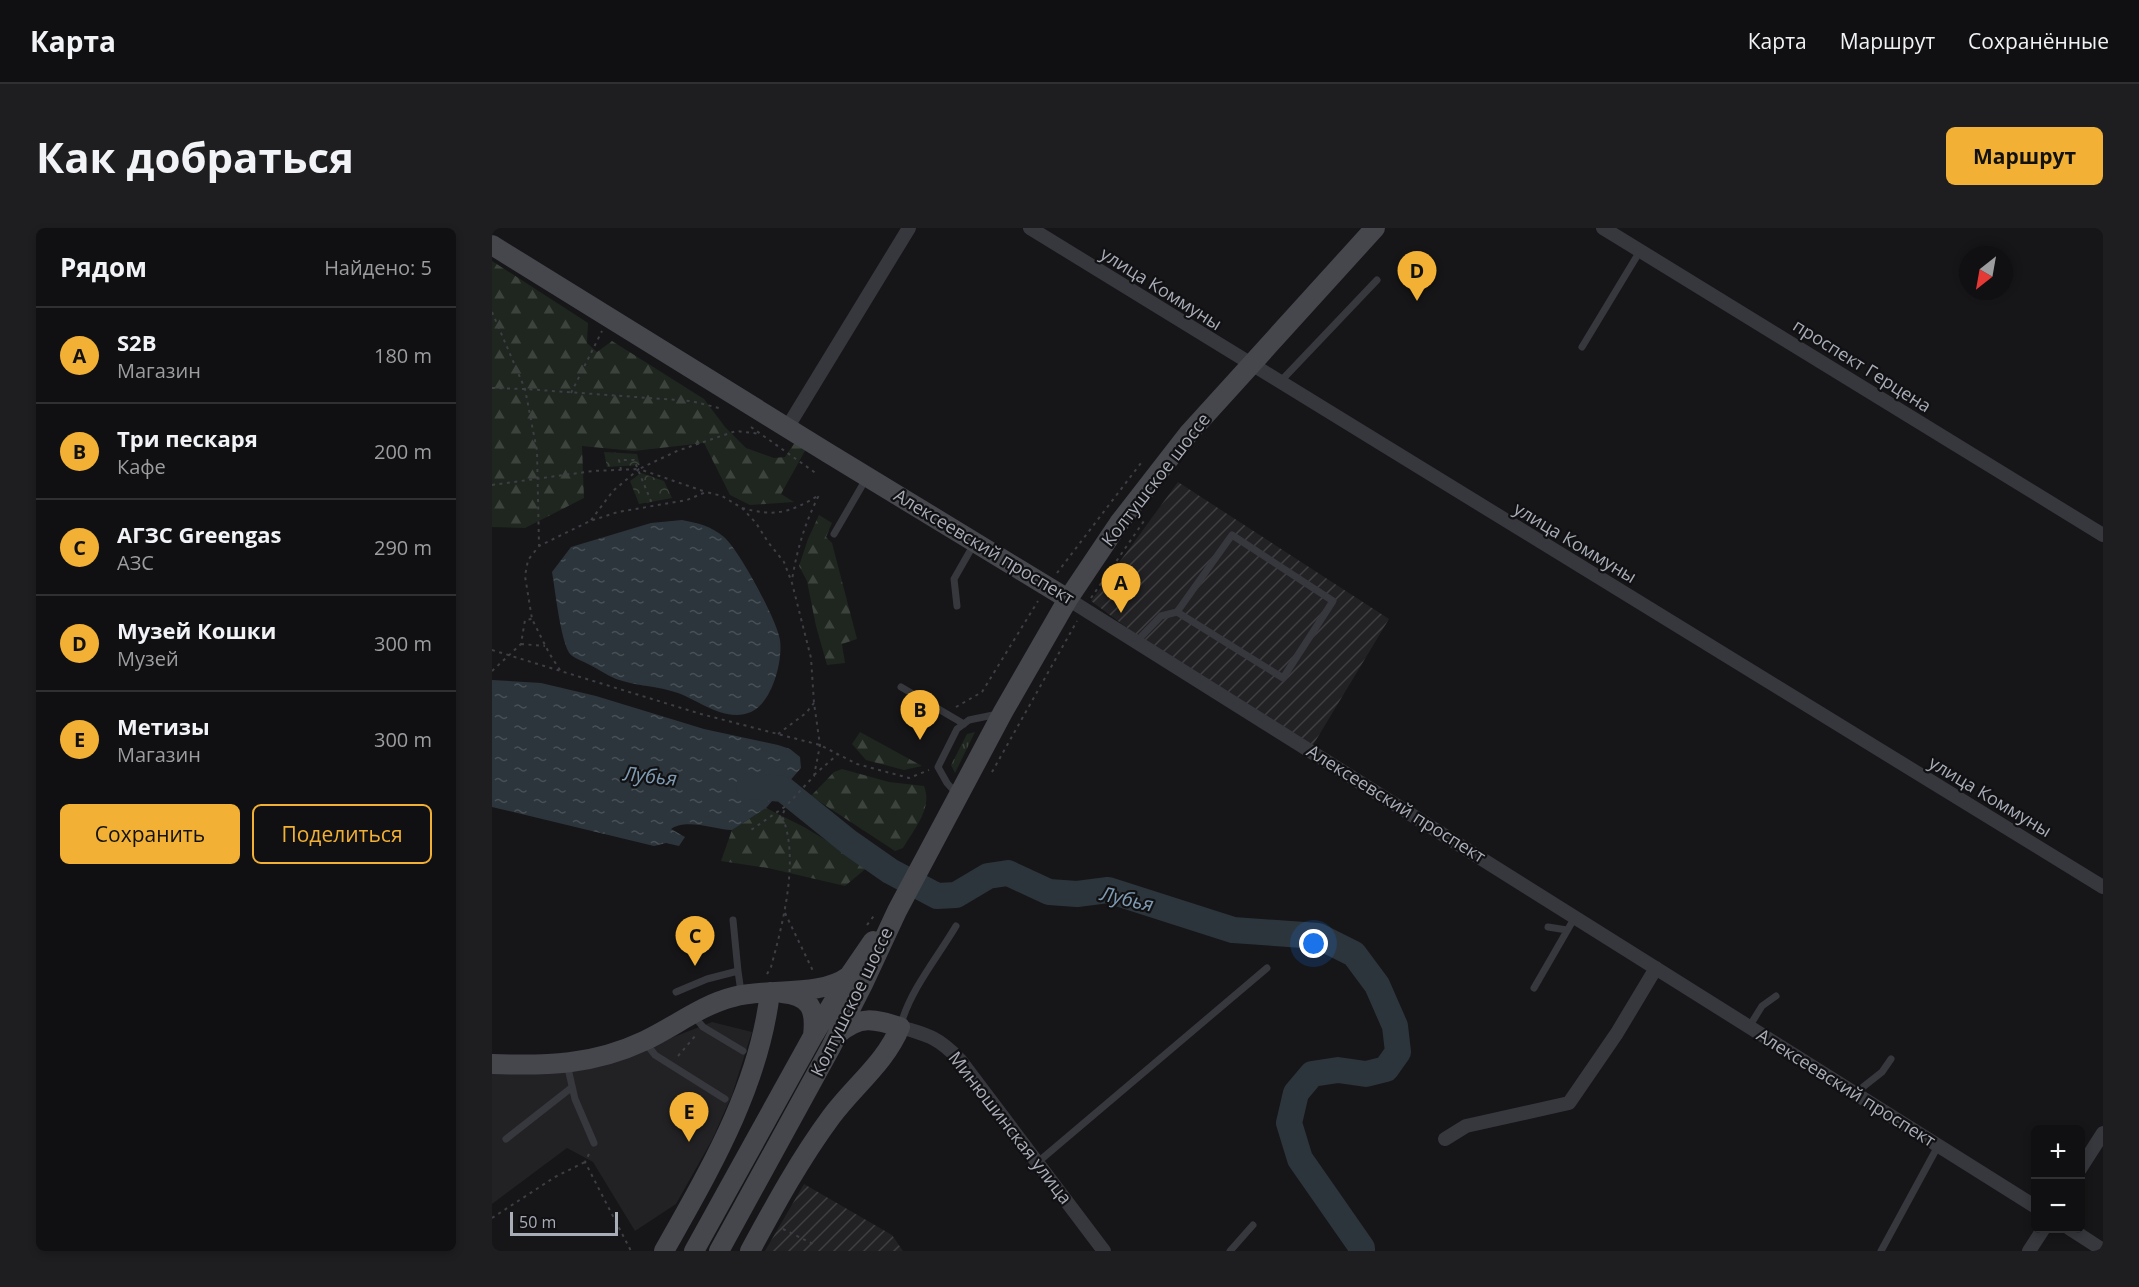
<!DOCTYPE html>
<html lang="ru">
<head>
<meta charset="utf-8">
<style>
  body { margin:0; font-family:"Open Sans",sans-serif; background:#1e1e20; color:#f1f3f6 }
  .controls { position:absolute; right:18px; bottom:18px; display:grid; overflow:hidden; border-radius:9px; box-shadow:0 3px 9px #0003 }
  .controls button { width:54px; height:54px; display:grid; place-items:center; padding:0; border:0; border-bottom:2px solid #303032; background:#101012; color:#f1f3f6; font:30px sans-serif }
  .compass { position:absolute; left:1467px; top:18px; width:54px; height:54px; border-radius:50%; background:#101012; box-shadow:0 3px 9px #0003; rotate:211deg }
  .scale { position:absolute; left:18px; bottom:15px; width:108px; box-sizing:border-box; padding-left:6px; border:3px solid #a8adb8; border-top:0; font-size:16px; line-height:21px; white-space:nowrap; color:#a8adb8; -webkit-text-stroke:4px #111113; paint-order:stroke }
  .you { position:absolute; left:822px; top:716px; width:21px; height:21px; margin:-15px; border:4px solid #fff; border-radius:50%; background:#1a73e8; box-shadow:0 0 0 9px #1a73e833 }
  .badge { display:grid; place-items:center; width:39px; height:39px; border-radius:50%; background:#f2b134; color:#111; font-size:20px; font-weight:700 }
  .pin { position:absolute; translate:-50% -50px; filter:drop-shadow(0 2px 3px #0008) }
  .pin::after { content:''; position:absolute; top:32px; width:21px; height:18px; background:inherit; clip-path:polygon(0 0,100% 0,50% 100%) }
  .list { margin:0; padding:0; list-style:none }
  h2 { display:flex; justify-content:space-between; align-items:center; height:78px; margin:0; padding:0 24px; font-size:26px }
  h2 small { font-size:20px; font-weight:400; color:#9c9d9f }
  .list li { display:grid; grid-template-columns:39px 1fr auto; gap:18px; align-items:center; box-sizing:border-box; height:96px; padding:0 24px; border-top:2px solid #303032 }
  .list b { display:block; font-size:22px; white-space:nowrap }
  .list p { margin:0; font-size:20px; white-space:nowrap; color:#9c9d9f }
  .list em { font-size:20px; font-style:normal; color:#9c9d9f }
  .actions { display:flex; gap:12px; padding:18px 24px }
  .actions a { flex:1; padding:14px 0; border:2px solid #f2b134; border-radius:9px; text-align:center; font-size:21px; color:#f2b134 }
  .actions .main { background:#f2b134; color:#111 }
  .map { position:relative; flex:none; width:1611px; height:1023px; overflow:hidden; border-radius:9px }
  header { display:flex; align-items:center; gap:36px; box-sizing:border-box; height:84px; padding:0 30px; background:#101012; border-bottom:2px solid #303032 }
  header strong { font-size:28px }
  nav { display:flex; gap:33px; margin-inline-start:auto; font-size:21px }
  .intro { display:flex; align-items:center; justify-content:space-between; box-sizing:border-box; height:144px; padding:0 36px }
  h1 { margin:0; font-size:42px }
  .button { padding:15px 27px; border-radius:9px; background:#f2b134; color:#111; font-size:21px; font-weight:700 }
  main { display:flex; gap:36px; padding:0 36px }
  aside { flex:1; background:#101012; border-radius:9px; box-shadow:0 3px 9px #0003 }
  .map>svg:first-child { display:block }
  .built { fill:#222225 }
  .industrial { fill:url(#industrial-furrows) }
  .grass { fill:url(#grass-tufts) }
  .forest { fill:url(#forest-firs) }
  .park { fill:url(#park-crowns) }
  .water { fill:url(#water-ripples) }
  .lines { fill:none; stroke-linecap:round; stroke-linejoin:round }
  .river { stroke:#2c353c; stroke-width:26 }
  .path { stroke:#3d3f44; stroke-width:2; stroke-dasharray:3 4.5; stroke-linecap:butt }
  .lane { stroke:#37383d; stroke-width:7 }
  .street { stroke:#37383d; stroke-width:14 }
  .secondary { stroke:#45474d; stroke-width:20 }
  .labels { text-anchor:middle; stroke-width:4.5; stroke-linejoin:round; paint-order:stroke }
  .street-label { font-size:18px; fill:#a8adb8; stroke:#111113 }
  .water-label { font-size:20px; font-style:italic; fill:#7f9bb3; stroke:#111113 }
</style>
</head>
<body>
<header>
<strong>Карта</strong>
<nav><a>Карта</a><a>Маршрут</a><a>Сохранённые</a></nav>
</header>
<div class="intro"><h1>Как добраться</h1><a class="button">Маршрут</a></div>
<main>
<aside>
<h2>Рядом<small>Найдено: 5</small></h2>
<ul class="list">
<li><span class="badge">A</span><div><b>S2B</b><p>Магазин</p></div><em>180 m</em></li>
<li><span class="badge">B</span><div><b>Три пескаря</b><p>Кафе</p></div><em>200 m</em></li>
<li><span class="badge">C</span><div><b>АГЗС Greengas</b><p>АЗС</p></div><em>290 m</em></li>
<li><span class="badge">D</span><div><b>Музей Кошки</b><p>Музей</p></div><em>300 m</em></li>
<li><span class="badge">E</span><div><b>Метизы</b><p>Магазин</p></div><em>300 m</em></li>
</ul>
<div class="actions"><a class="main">Сохранить</a><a>Поделиться</a></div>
</aside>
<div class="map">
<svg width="1611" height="1023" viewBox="0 0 1611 1023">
  <defs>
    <pattern id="industrial-furrows" width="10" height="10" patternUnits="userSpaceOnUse" patternTransform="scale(1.5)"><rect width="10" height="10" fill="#222225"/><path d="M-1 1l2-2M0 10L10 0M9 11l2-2" fill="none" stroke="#3f3f43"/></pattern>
    <pattern id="grass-tufts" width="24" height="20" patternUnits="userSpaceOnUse" patternTransform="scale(1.5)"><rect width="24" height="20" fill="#1e261f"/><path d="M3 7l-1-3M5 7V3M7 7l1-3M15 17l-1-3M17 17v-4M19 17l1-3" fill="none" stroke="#3c433d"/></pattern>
    <pattern id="forest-firs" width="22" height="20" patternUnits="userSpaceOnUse" patternTransform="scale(1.5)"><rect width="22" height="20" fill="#1e261f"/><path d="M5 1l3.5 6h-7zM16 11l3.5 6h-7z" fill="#3c433d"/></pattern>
    <pattern id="park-crowns" width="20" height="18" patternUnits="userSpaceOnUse" patternTransform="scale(1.5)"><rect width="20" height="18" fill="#1e261f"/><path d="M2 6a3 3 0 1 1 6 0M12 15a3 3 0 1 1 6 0" fill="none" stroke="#3c433d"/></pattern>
    <pattern id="water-ripples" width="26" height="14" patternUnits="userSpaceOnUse" patternTransform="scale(1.5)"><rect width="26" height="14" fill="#2c353c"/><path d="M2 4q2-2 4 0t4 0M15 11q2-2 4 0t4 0" fill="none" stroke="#485056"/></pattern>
  </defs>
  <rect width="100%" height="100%" fill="#161618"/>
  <path class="built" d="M220,794L260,804L240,867L220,912L184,976L143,1003L101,934L75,920L0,976V828L115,835Z"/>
  <path class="industrial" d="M686,254L897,391L821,517L657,416L599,373Z
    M312,956L400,1007L411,1023H273Z"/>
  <path class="grass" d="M483,504L463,545L459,537L475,506Z"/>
  <path class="forest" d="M0,33L96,95L95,115L105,124L120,113L212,171L233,199L254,220L282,230L293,229L303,214L314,221L289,266L302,274L258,277L238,267L212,215L142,223L90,218L92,270L33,300L0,299Z
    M327,287L340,295L334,309L340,315L365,411L350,416L353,435L335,437L324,398L315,353L307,338L316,311Z
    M368,504L430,538L412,542L374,532L360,516Z
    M350,541L397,554L432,558C441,580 422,601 411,620L403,623L319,568L342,544Z
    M274,580L312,599L377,638L353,658L276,640L229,633L240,602Z"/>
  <path class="park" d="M112,224L145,226L148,237L115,239Z
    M149,245L172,253L180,270L147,276L138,253Z"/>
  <path class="water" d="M190,292C206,295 219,298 232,309C247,322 285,392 288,412C291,433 280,475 259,484C234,495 208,473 186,465C166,458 144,458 124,451C114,447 105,440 96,436C91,433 84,431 79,427C69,418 63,360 60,344L79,319L159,295Z
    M0,452L49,455L104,468L212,501L286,517L298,521L308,529L309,540L274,580L240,602C222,601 194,590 179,601L193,609L187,618L174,615L162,618L0,579Z"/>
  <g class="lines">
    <path class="river" d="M257,558L291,561L358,615L398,643L445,668L464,667L496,648L516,645L557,664L585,666L616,662L741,702L826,708L862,726L885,757L903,798L906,824L894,841L874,846L846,842L820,846L804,865L797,895L808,931L870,1020V1023"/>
    <path class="path" d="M0,84L33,161L45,223L47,318
      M0,160L33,161L199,173L231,181
      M79,165L110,103
      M259,199L325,246
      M129,242L127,232H142L161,278
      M0,257L101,243L147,241L185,223L244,203L269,206
      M250,280C283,289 298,285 327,267C313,295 305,321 300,352
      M99,292L121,263L147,241L214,264
      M565,345L649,235L652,237
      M599,370L654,290
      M29,416L53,418
      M0,422L209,486L328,517L365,536L417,550L437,542
      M68,442L57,425L40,391L33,348L36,332L47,318L98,293L126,284L195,272L214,264L230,268L250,280L264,295L276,314L292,334L300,355L319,430L322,475L328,517L322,548L294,578L259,602
      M0,443L29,416L33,392L40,391
      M464,479L490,464L546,373
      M286,506L314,485L322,475
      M500,544L585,393
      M322,547L345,527
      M293,685L322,745
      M375,697L384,685
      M275,746L279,739C291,695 308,630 290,588L293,581
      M186,828L204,807
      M97,926L93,934L139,1023
      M0,990L63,949L93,934
      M291,1001L323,1017"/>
    <path class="lane" d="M1090,119L1148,23
      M787,155L885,52
      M342,306L374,251
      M465,378L462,351L482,316
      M644,414L669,388L685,384L740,307L841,373L791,450L685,384
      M409,459L472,496
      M464,565L455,555L446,539L465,501L477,492L506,486
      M1056,699L1075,702
      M246,743L249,764
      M1042,760L1083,689
      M184,764L215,751L246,743L241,692
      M202,788L211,799L251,823
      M409,796C419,761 445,730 464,698
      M1257,799L1270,778L1284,768
      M153,814L163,827L233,871
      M75,836L83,871L102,915
      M1366,868L1371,859L1390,844L1399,831
      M14,911L79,860
      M546,934L775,740
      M738,1023L761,997
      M1389,1023L1446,918"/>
    <path class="street" d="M538,0L1611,659
      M1111,0L1611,307
      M295,200L417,0
      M576,371L1544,979
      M408,799C437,807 447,810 468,832L612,1023
      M953,911L974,898L1077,875L1125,805L1164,740
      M1588,941L1611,905
      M1577,1000L1611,1022
      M1537,1023L1552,1000"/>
    <path class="secondary" d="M0,17L336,225L576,371
      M290,765C319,768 324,781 321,808
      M346,806C368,787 382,791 408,799
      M0,836C55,838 101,837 152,813C182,799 209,777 241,769C277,759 327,770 357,748
      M172,1023C218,941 267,859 278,764
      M202,1023L321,808L357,748L381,713
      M227,1023L339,819L371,756L405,683L511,484L576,371L627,295L697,205L883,0
      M258,1023C283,977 308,931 339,889C362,858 394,834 408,799"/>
  </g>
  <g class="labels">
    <g class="street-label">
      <text transform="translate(669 61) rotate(32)" y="6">улица Коммуны</text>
      <text transform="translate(1370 138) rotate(32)" y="6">проспект Герцена</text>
      <text transform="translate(664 252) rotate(-52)" y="6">Колтушское шоссе</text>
      <text transform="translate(1083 315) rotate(31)" y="6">улица Коммуны</text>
      <text transform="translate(492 319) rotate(31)" y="6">Алексеевский проспект</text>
      <text transform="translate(1498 569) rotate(31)" y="6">улица Коммуны</text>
      <text transform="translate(904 576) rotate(32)" y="6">Алексеевский проспект</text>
      <text transform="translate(360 774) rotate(-64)" y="6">Колтушское шоссе</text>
      <text transform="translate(1354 860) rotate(32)" y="6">Алексеевский проспект</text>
      <text transform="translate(518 900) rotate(52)" y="6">Минюшинская улица</text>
    </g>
    <g class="water-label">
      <text transform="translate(158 548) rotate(6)" y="7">Лубья</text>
      <text transform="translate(635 671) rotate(13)" y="7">Лубья</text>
    </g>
  </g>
</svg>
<div class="controls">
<button>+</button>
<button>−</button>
</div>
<svg class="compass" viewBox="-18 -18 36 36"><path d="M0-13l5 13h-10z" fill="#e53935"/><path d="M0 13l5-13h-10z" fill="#9c9d9f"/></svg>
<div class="scale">50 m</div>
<div class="you"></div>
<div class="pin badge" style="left:629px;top:385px">A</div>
<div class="pin badge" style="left:428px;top:512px">B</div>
<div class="pin badge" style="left:203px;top:738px">C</div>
<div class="pin badge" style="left:925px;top:73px">D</div>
<div class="pin badge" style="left:197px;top:914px">E</div>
</div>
</main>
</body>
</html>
